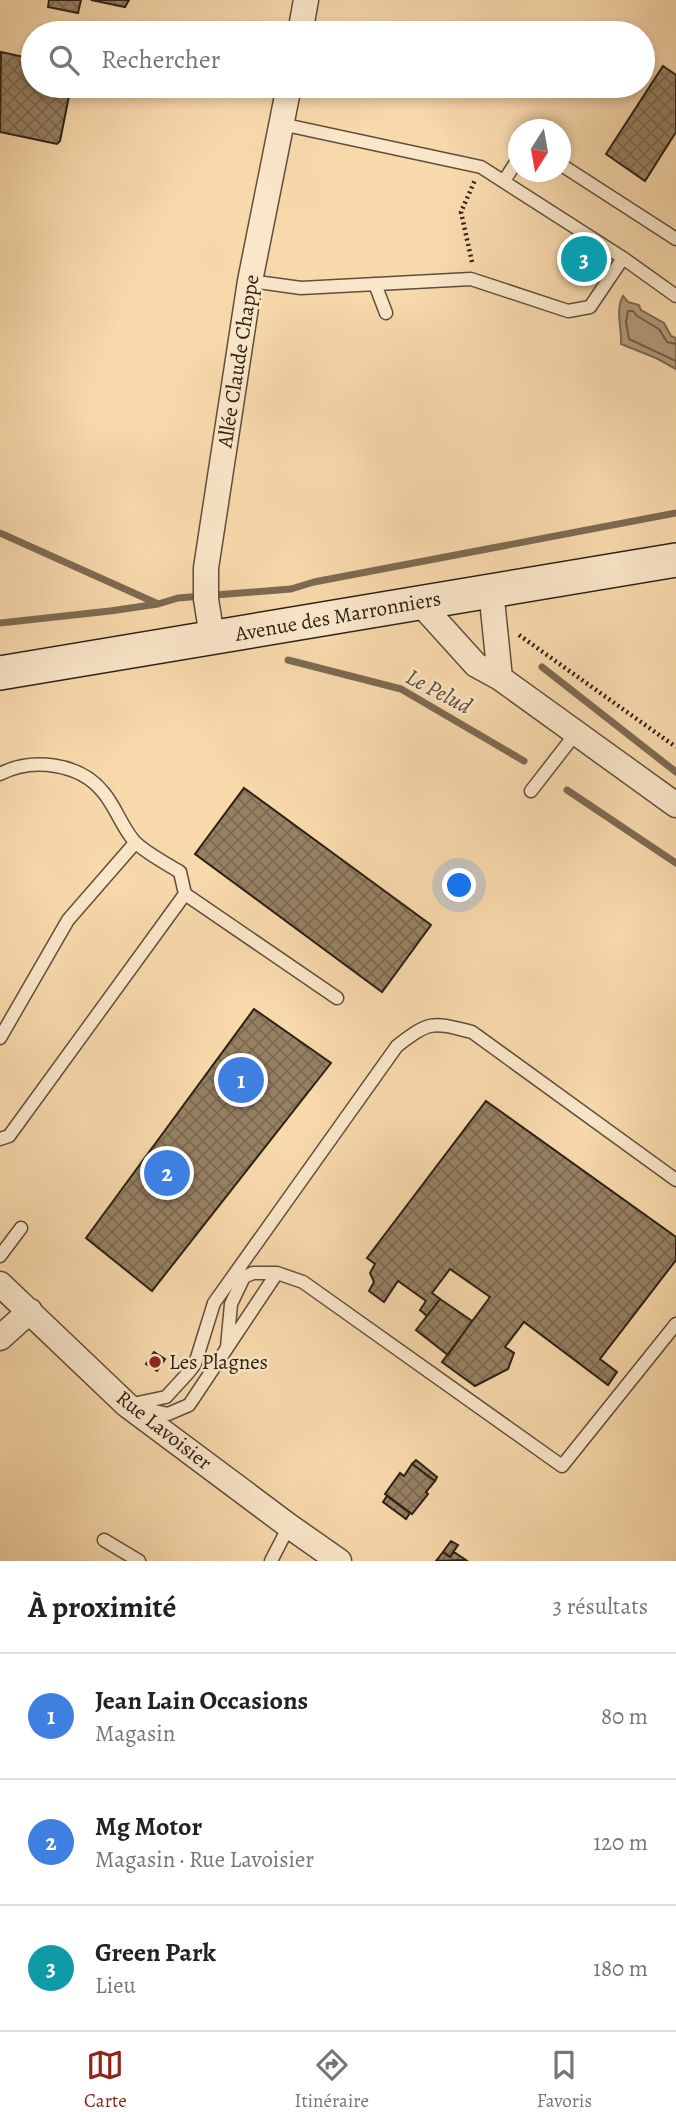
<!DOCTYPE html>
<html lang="fr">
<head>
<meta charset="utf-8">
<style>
  body { margin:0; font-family:Alegreya,serif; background:#f2f2f2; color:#222 }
  .compass { position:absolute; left:508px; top:119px; width:63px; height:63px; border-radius:50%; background:#fff; box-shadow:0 4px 10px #0003; rotate:191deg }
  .you { position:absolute; left:460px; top:886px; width:24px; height:24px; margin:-18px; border:5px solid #fff; border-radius:50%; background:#1a73e8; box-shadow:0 0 0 10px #1a73e833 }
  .badge { display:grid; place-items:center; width:46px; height:46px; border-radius:50%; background:#8f2418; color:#fff; font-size:23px; font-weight:700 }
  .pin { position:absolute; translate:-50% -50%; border:4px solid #fff; box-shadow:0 2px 7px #0006 }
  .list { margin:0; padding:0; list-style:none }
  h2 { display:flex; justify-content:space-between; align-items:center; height:91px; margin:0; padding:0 28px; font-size:30px }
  h2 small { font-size:23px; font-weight:400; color:#767676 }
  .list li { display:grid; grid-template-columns:46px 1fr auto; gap:21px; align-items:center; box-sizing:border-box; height:126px; padding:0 28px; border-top:2px solid #e0e0e0 }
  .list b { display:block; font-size:26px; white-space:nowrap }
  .list p { margin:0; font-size:23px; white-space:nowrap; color:#767676 }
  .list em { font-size:23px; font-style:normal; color:#767676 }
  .icon { flex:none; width:38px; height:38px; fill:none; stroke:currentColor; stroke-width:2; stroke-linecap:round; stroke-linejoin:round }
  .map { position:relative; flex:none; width:676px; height:1561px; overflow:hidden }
  .search { position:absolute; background:#fff; box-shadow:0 4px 10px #0003; left:21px; right:21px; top:21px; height:77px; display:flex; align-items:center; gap:18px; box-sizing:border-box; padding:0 24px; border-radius:38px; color:#767676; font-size:26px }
  .sheet { height:469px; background:#fff }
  nav { display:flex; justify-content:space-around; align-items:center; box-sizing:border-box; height:98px; border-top:2px solid #e0e0e0; background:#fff; font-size:19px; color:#767676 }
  nav a { display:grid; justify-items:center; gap:4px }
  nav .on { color:#8f2418 }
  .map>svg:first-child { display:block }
  .water { fill:#b39a78; stroke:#7d6a50; stroke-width:2 }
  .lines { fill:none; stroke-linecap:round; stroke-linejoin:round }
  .shore { stroke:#705e46; stroke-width:2 }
  .stream { stroke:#7d6a50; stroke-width:7 }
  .building { fill:url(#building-cross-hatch); stroke:#2d2114; stroke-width:2 }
  .service-casing { stroke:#604f3a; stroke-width:15 }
  .minor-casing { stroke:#604f3a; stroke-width:27 }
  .secondary-casing { stroke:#2d2114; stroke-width:36 }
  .path { stroke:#2d2114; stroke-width:4.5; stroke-dasharray:2 3.5; stroke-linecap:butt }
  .service { stroke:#fae6c9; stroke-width:12 }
  .minor { stroke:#fae6c9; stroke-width:24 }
  .secondary { stroke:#fae6c9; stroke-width:33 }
  .poi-dot { fill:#8f2418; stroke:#fae6c9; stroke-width:2.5 }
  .labels { text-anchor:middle; stroke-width:5; stroke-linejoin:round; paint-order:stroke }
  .street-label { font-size:21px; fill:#2d2114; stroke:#fae6c9 }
  .poi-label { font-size:21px; fill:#2d2114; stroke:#fae6c9; text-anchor:start }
  .water-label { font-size:23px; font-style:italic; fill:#5c4b37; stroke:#fae6c9 }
</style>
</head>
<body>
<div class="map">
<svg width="676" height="1561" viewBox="0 0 676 1561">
  <defs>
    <pattern id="building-cross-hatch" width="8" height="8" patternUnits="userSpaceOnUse" patternTransform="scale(1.75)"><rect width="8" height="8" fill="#978163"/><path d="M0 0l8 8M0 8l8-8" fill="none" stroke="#7c6950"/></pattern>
  </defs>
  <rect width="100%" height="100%" fill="#f8d9ac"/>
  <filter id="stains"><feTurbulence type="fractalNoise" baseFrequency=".00286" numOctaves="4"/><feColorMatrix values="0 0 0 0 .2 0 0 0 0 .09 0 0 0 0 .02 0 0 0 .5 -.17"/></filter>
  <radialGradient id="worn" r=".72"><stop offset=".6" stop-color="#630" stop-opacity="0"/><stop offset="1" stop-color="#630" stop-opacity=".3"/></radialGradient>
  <path class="water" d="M623,296L628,302L639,305L641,310L664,323L671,336L676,338V369L656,358L621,344C622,329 615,310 623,296Z"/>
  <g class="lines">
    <path class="shore" d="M676,344L667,342L659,329L637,316L633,311H628L626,322L629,339L676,361"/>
    <path class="stream" d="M0,533L156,603
      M0,623L110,611L158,604L178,598L291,589L314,582L676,513
      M288,660L401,689L524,761
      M542,667L676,772
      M567,790L676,863"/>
  </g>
  <path class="building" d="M49,0H81L78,13L48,7Z
    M91,0H129L125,7Z
    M1,52L33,59V86H71L60,141L57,144L0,132Z
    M663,66L676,75V132L645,181L606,154Z
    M581,251L593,259L588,266L576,259Z
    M244,788L431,925L382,992L195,854Z
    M254,1009L331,1063L152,1291L86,1238Z
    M486,1101L676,1237V1260L600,1359L617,1372L608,1385L524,1322L505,1347L514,1353L508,1369L475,1386L442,1362L490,1297L450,1269L432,1293L440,1299L427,1316L420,1310L426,1301L398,1281L384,1302L369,1291L374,1282L370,1273L375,1264L367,1258Z
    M440,1299L472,1321L448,1355L416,1330Z
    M154,1352L165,1359L157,1371L146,1364Z
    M416,1460L437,1477L435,1481L412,1464Z
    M412,1464L435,1481L426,1492L428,1494L412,1514L385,1494L400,1473L404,1476Z
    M387,1496L410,1513L406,1519L383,1502Z
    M451,1541L458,1545L450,1557L443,1552Z
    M443,1552L450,1557L454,1552L466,1560L436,1561Z"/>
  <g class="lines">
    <defs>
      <path id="service" d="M281,124L481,167L623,258L676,296
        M560,164L676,239
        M504,181L518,159
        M250,281L301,288L471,279L568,311L590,307L623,258
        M375,284L386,313
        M0,774C32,757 80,763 103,792C116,807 122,828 135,842C146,853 167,864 180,872L185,894
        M531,791L576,733
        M0,1038L68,920L135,843
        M0,1139L9,1136L185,894L337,998
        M0,1256L21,1228
        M227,1347L231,1304L244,1277L253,1273H277
        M128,1405L166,1397L188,1373L195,1364L214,1303L397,1046C431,1020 432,1022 472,1032L676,1180
        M141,1408L168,1414L189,1405L277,1273L303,1282L562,1466L676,1324
        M104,1540L139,1561
        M271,1561L289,1526"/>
      <path id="minor" d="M300,33L306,0
        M491,590L500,678
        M419,602L476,665L500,678L676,805
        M212,637L206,599V568L250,281L289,86
        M0,1284L127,1405L289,1526L339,1561
        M0,1338L30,1311"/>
      <path id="secondary" d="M0,673L676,560"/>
    </defs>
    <use href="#service" class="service-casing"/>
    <use href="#minor" class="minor-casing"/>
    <use href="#secondary" class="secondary-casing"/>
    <path class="path" d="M472,262L461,212L475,180
      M519,635L676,747"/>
    <use href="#service" class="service"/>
    <use href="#minor" class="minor"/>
    <use href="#secondary" class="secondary"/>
  </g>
  <circle class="poi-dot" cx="155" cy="1362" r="7"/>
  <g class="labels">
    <g class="street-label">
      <text transform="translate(238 361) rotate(-81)" y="7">Allée Claude Chappe</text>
      <text transform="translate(338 616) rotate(-10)" y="7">Avenue des Marronniers</text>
      <text transform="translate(164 1430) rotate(38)" y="7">Rue Lavoisier</text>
    </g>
    <g class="poi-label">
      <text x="169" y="1369">Les Plagnes</text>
    </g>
    <g class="water-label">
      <text transform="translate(439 691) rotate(28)" y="8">Le Pelud</text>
    </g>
  </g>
  <rect width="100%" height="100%" filter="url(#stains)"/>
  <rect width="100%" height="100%" fill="url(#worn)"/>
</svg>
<svg class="compass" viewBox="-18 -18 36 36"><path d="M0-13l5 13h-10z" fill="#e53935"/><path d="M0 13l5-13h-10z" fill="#767676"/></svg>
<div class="you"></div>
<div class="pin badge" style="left:241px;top:1080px;background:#3f7fe0">1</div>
<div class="pin badge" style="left:167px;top:1173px;background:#3f7fe0">2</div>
<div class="pin badge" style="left:584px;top:259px;background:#0f9aa8">3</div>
<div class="search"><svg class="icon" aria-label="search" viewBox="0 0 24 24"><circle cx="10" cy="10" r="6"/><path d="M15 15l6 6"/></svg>Rechercher</div>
</div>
<section class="sheet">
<h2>À proximité<small>3 résultats</small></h2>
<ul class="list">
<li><span class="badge" style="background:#3f7fe0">1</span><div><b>Jean Lain Occasions</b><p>Magasin</p></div><em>80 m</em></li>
<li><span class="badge" style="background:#3f7fe0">2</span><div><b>Mg Motor</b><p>Magasin · Rue Lavoisier</p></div><em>120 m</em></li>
<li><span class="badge" style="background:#0f9aa8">3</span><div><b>Green Park</b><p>Lieu</p></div><em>180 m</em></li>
</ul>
</section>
<nav>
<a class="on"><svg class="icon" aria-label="map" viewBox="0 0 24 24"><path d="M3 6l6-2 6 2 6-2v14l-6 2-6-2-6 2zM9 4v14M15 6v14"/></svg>Carte</a>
<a><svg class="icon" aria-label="directions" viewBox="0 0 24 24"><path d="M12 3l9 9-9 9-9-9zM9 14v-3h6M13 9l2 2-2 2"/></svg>Itinéraire</a>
<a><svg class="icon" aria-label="saved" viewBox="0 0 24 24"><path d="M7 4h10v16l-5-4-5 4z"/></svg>Favoris</a>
</nav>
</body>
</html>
